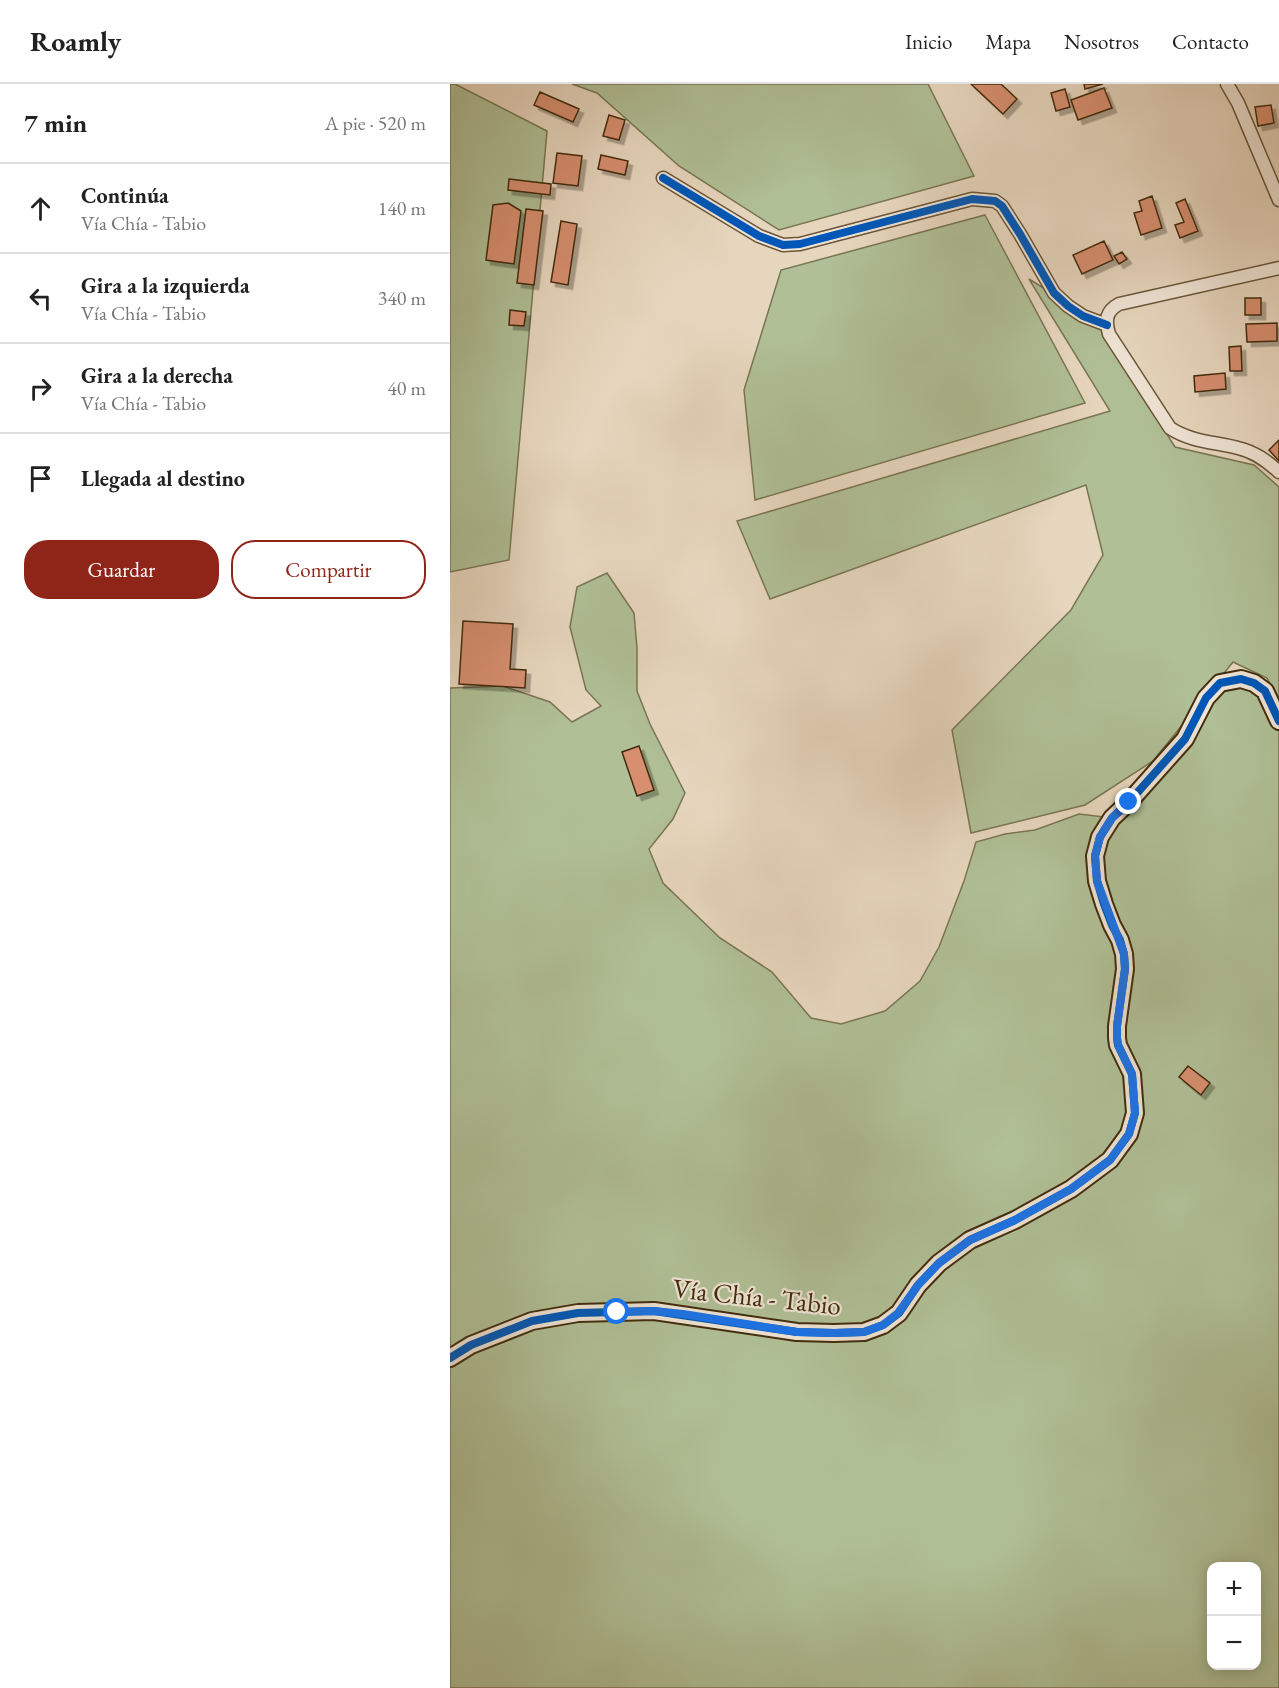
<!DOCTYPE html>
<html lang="es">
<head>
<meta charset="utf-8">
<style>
  body { margin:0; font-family:"EB Garamond",serif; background:#f2f2f2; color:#222 }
  .controls { position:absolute; right:18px; bottom:18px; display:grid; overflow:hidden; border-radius:12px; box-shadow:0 3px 15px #0003 }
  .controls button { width:54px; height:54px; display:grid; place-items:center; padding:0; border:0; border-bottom:2px solid #e0e0e0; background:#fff; color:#222; font:30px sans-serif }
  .stop { position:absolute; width:18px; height:18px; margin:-14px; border:4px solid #1a73e8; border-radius:50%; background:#fff }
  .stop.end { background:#1a73e8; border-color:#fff; box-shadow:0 2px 6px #0008 }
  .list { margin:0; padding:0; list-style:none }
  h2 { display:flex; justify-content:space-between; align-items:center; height:78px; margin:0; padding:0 24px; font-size:26px }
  h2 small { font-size:20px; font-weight:400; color:#767676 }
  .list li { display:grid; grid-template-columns:39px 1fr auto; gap:18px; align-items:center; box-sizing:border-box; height:90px; padding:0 24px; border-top:2px solid #e0e0e0 }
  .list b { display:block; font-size:22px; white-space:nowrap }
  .list p { margin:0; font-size:20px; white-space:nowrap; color:#767676 }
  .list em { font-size:20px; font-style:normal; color:#767676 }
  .actions { display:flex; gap:12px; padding:18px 24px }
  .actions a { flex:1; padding:14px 0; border:2px solid #8f2418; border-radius:24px; text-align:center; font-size:21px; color:#8f2418 }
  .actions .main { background:#8f2418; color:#fff }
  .icon { flex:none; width:33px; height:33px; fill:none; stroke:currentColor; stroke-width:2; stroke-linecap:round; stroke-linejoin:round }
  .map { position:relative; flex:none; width:829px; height:1604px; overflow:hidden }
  header { display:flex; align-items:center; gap:36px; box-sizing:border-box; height:84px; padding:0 30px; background:#fff; border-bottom:2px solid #e0e0e0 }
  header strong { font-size:28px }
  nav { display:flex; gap:33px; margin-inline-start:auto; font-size:21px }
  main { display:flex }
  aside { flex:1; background:#fff }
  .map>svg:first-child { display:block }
  .green { fill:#b0bf96; stroke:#797652; stroke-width:1.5; fill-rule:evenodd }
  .building { fill:#d78f6f; stroke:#422c0d; stroke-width:1.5; filter:url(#shadow) }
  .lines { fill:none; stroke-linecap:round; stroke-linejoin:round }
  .street-casing { stroke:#6b5639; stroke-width:15 }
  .secondary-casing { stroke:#422c0d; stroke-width:20 }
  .street { stroke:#efe4d5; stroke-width:12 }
  .secondary { stroke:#efe4d5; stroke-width:16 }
  .cycleway-casing { stroke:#efe4d5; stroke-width:11 }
  .cycleway { stroke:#0057b8; stroke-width:8 }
  .route { stroke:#1a73e8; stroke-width:8 }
  .labels { text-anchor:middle; stroke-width:4.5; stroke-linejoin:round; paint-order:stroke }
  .street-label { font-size:27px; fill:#422c0d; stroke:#efe4d5 }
</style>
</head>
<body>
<header>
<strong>Roamly</strong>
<nav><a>Inicio</a><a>Mapa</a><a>Nosotros</a><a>Contacto</a></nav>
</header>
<main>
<aside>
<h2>7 min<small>A pie · 520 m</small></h2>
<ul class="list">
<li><svg class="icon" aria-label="ahead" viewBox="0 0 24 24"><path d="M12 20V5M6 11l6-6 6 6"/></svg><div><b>Continúa</b><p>Vía Chía - Tabio</p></div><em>140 m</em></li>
<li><svg class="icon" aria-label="left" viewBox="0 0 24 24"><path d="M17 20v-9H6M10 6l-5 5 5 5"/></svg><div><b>Gira a la izquierda</b><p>Vía Chía - Tabio</p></div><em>340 m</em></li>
<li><svg class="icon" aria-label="right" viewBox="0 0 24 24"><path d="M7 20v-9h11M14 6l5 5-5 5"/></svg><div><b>Gira a la derecha</b><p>Vía Chía - Tabio</p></div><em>40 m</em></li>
<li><svg class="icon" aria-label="arrive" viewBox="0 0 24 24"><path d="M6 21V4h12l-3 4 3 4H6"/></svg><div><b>Llegada al destino</b></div></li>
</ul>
<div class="actions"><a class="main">Guardar</a><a>Compartir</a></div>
</aside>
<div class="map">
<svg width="829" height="1604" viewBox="0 0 829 1604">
  <defs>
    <filter id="shadow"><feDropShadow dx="4.5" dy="4.5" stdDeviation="0" flood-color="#0004"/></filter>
  </defs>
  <rect width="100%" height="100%" fill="#e7d6be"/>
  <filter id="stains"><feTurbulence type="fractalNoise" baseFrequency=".00333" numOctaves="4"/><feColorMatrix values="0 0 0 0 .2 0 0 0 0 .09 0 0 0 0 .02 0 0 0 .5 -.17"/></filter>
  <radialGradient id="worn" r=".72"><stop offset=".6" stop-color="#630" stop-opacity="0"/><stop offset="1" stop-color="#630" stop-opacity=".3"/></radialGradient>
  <path class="green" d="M0,0H5L97,47L59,476L0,488Z
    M122,0H478L524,92L329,146L229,82L147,9Z
    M535,131L635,319L305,416L294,306L331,186Z
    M579,195L645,236L725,363L804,381L829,403V617L817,594L783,578L703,677L635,721L521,749L502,646L621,526L653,471L636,401L320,515L287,437L660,327Z
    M157,489L184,529L187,564V607L200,640L235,709L223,735L199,765L213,799L270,854L322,888L361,934L391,940L435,927L470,897L489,863L514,797L526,758L555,750L585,746L629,730L662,734L770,599H804L829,637V1604H0V604L53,602L100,618L122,638L151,622L136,606L120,543L127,503ZM762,1482H806V1582H762Z"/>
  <path class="building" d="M521,0H551L567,15L553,30Z
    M634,0H653L635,5Z
    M654,4L662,24L628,36L621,16Z
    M615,5L620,23L606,27L601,9Z
    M90,8L129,25L123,38L84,21Z
    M821,21L824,39L808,42L805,23Z
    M159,31L175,36L169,56L153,52Z
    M107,69L132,72L128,102L103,99Z
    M151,71L178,77L175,91L148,85Z
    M59,95L101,100L100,111L58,106Z
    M702,112L712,144L691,151L684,129L692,127L689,117Z
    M735,115L748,147L730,154L725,141L734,138L726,119Z
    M58,119L71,127L64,180L36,176L43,121Z
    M76,125L93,127L84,201L67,199Z
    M111,137L127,140L118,201L101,198Z
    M654,157L663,176L632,190L623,171Z
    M672,168L677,175L669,180L664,172Z
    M795,214H811V231H795Z
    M60,226L76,228L74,242L59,241Z
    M827,239V257L797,258L796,240Z
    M791,262L792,287H780L779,263Z
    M775,289L776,305L745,308L744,292Z
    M829,356V377L819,366Z
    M13,537L63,540L60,585L76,586L75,604L9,600Z
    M189,662L204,706L187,712L172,668Z
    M738,982L760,999L751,1011L729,993Z"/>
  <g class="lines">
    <defs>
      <path id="street" d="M777,0L788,19L829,116
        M213,94L309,152L333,161L350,160L522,115L545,117L552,122L570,150L604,209L618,222L633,232L657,241
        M829,184L669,220C656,227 655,236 659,250L720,344C741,358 765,358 788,364C805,368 817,377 829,388"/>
      <path id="secondary" d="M0,1274L21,1261L82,1237L128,1229L204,1227L347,1248L384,1249L414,1248L433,1241L449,1229L468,1201L489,1179L520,1156L565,1136L621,1105L660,1076L679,1050L685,1029L682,990L668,961L667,954V942L675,885L674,870L670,856L662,841L654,820L647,797L645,772L650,753L662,734L679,718L735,655L756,614L770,599L791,595L804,599L815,607L829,637"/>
    </defs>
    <use href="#street" class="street-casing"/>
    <use href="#secondary" class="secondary-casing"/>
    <use href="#street" class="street"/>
    <use href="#secondary" class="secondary"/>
    <defs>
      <path id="cycleway" d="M213,94L309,152L333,161L350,160L522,115L545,117L552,122L570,150L604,209L618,222L633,232L657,241
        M0,1274L21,1261L82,1237L128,1229L204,1227L347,1248L384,1249L414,1248L433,1241L449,1229L468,1201L489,1179L520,1156L565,1136L621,1105L660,1076L679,1050L685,1029L682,990L668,961L667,954V942L675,885L674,870L670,856L662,841L654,820L647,797L645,772L650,753L662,734L679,718L735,655L756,614L770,599L791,595L804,599L815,607L829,637"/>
    </defs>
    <use href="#cycleway" class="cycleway-casing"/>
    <use href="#cycleway" class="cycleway"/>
  </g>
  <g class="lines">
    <path class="route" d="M167,1228L204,1227L233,1230L347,1248L384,1249L414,1248L433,1241L448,1229L468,1201L489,1179L520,1156L565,1136L621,1105L660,1076L679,1050L685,1029L682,990L668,961L667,954V942L675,885L674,870L647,797L645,772L650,753L662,734L679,718"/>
  </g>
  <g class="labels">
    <g class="street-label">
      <text transform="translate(307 1213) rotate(6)" y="9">Vía Chía - Tabio</text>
    </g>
  </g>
  <rect width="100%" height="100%" filter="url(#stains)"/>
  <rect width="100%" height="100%" fill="url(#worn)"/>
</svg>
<div class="controls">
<button>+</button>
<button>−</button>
</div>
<div class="stop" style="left:167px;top:1228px"></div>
<div class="stop end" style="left:679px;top:718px"></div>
</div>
</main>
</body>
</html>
